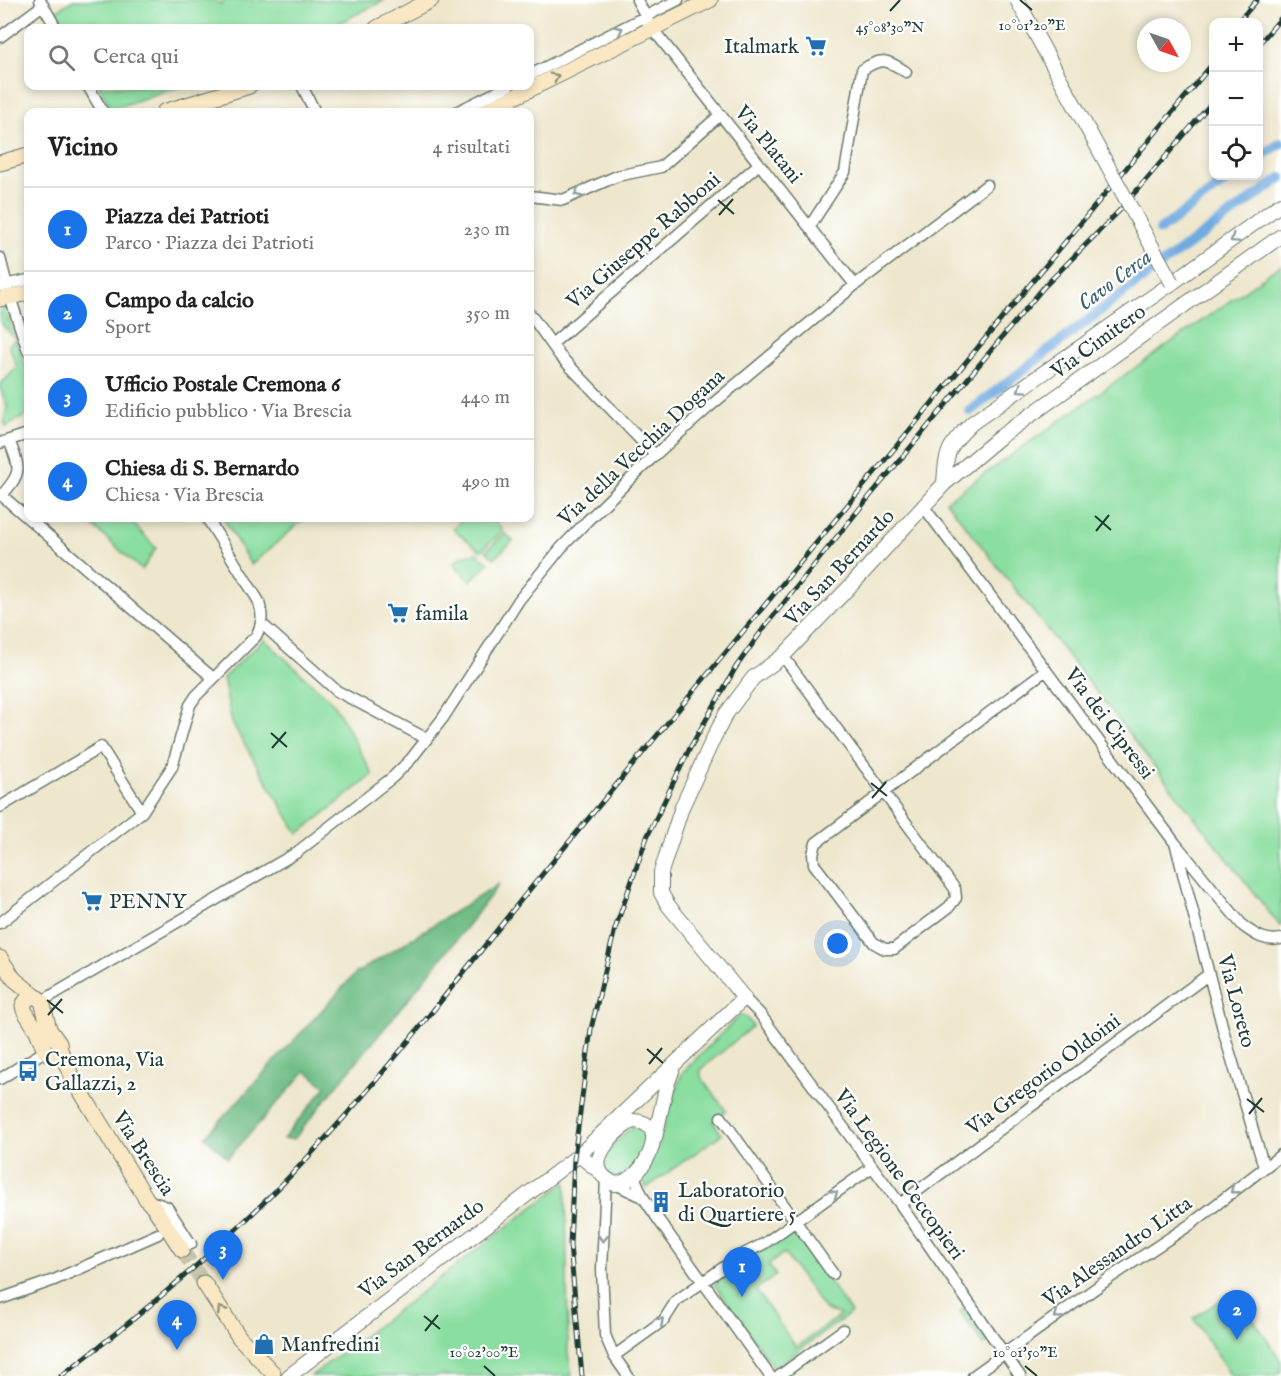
<!DOCTYPE html>
<html lang="it">
<head>
<meta charset="utf-8">
<style>
  body { margin:0; font-family:"IM FELL English",serif; background:#f6f6f6; color:#222 }
  .controls { position:absolute; right:18px; top:18px; display:grid; overflow:hidden; border-radius:12px; box-shadow:0 3px 9px #0003 }
  .controls button { width:54px; height:54px; display:grid; place-items:center; padding:0; border:0; border-bottom:2px solid #e0e0e0; background:#fff; color:#222; font:30px sans-serif }
  .compass { position:absolute; left:1137px; top:18px; width:54px; height:54px; border-radius:50%; background:#fff; box-shadow:0 3px 9px #0003; rotate:130deg }
  .you { position:absolute; left:838px; top:944px; width:21px; height:21px; margin:-15px; border:4px solid #fff; border-radius:50%; background:#1a73e8; box-shadow:0 0 0 9px #1a73e833 }
  .badge { display:grid; place-items:center; width:39px; height:39px; border-radius:50%; background:#1a73e8; color:#fff; font-size:20px; font-weight:700 }
  .pin { position:absolute; translate:-50% -50px; filter:drop-shadow(0 2px 3px #0008) }
  .pin::after { content:''; position:absolute; top:32px; width:21px; height:18px; background:inherit; clip-path:polygon(0 0,100% 0,50% 100%) }
  .list { margin:0; padding:0; list-style:none }
  h2 { display:flex; justify-content:space-between; align-items:center; height:78px; margin:0; padding:0 24px; font-size:26px }
  h2 small { font-size:20px; font-weight:400; color:#767676 }
  .list li { display:grid; grid-template-columns:39px 1fr auto; gap:18px; align-items:center; box-sizing:border-box; height:84px; padding:0 24px; border-top:2px solid #e0e0e0 }
  .list b { display:block; font-size:22px; white-space:nowrap }
  .list p { margin:0; font-size:20px; white-space:nowrap; color:#767676 }
  .list em { font-size:20px; font-style:normal; color:#767676 }
  .icon { flex:none; width:33px; height:33px; fill:none; stroke:currentColor; stroke-width:2; stroke-linecap:round; stroke-linejoin:round }
  .map { position:relative; flex:none; width:1281px; height:1376px; overflow:hidden }
  .search { position:absolute; background:#fff; box-shadow:0 3px 9px #0003; left:24px; top:24px; width:510px; height:66px; display:flex; align-items:center; gap:15px; box-sizing:border-box; padding:0 21px; border-radius:12px; color:#767676; font-size:22px }
  .panel { position:absolute; background:#fff; box-shadow:0 3px 9px #0003; left:24px; top:108px; width:510px; height:414px; border-radius:12px }
  .map>svg:first-child { display:block }
  .green { fill:#8adea0; stroke:#548e6a; stroke-width:1.5; fill-rule:evenodd }
  .forest { fill:#6fbd86; stroke:#477d5d; stroke-width:1.5 }
  .lines { fill:none; stroke-linecap:round; stroke-linejoin:round }
  .canal { stroke:#6faae0; stroke-width:10 }
  .secondary-tunnel { stroke:#c5c5ae; stroke-width:15; stroke-dasharray:15 8; stroke-linecap:butt }
  .minor-casing { stroke:#67786a; stroke-width:13 }
  .tertiary-casing { stroke:#67786a; stroke-width:16 }
  .secondary-casing { stroke:#67786a; stroke-width:17 }
  .minor { stroke:#fff; stroke-width:10 }
  .tertiary { stroke:#fff; stroke-width:14 }
  .secondary { stroke:#fae7c3; stroke-width:15 }
  .rail-casing { stroke:#1f3d34; stroke-width:5 }
  .rail { stroke:#fff; stroke-width:3; stroke-dasharray:9; stroke-linecap:butt }
  .tertiary-bridge-casing { stroke:#67786a; stroke-width:16; stroke-linecap:butt }
  .tertiary-bridge { stroke:#fff; stroke-width:14 }
  .oneway { stroke:#8f9e9a }
  .oneway2 { stroke:#8c927c }
  .ticks { fill:none; stroke:#1f3d34; stroke-width:2 }
  .labels { text-anchor:middle; stroke-width:4.5; stroke-linejoin:round; paint-order:stroke }
  .poi-label { font-size:21px; fill:#1f3d34; stroke:#fff; text-anchor:start }
  .street-label { font-size:21px; fill:#1f3d34; stroke:#fff }
  .water-label { font-size:22px; font-style:italic; fill:#3b6370; stroke:#fff }
  .ticks-label { font-size:15px; text-anchor:middle; fill:#1f3d34; stroke:#fff; stroke-width:4.5; stroke-linejoin:round; paint-order:stroke }
</style>
</head>
<body>
<div class="map">
<svg width="1281" height="1376" viewBox="0 0 1281 1376">
  <rect width="100%" height="100%" fill="#fff"/>
  <filter id="ink" filterUnits="userSpaceOnUse"><feTurbulence type="fractalNoise" baseFrequency=".0167" numOctaves="2"/><feDisplacementMap in="SourceGraphic" scale="12" xChannelSelector="R" yChannelSelector="G"/><feConvolveMatrix kernelMatrix="1 2 1 2 8 2 1 2 1" color-interpolation-filters="sRGB"/></filter>
  <filter id="wash" filterUnits="userSpaceOnUse"><feTurbulence type="fractalNoise" baseFrequency=".008" numOctaves="4" result="noise"/><feDisplacementMap in="SourceGraphic" scale="24" xChannelSelector="R" yChannelSelector="G"/><feGaussianBlur stdDeviation="1.35" result="paint"/><feColorMatrix in="noise" values="0 0 0 0 0 0 0 0 0 0 0 0 0 0 0 0 0 1.4 0 .05"/><feComposite in="paint" operator="in"/></filter>
  <g filter="url(#wash)">
    <rect width="100%" height="100%" fill="#eee7cd"/>
    <path class="green" d="M73,0H213L221,4L223,0H385L329,28H64L54,12Z
      M98,86H180L112,109Z
      M1281,265V926H1280L946,501Z
      M4,307L28,372V414L6,427C2,419 6,416 7,408C7,401 0,393 0,385L17,367L9,345L15,339L0,322V308Z
      M84,518H128L156,548L142,570Z
      M223,518H305L251,565Z
      M463,518H492L503,530L481,551L453,529Z
      M505,533L513,541L494,558L486,551Z
      M477,553L489,563L470,581L454,564L461,556Z
      M264,639L334,704L373,775L298,834L232,723L223,678Z
      M740,1015L747,1018L753,1026L701,1069V1077L726,1111L713,1122L722,1134L646,1188L643,1180L644,1174L660,1137L682,1073Z
      M633,1126L641,1127L647,1133C647,1156 636,1170 615,1179L605,1169C605,1149 618,1138 633,1126Z
      M566,1182L568,1354L572,1376H311Z
      M792,1229L851,1313L774,1368L714,1284ZM784,1253L825,1310L841,1315L796,1347L756,1290L776,1275L768,1265Z
      M1235,1291L1281,1361V1372L1275,1376H1231L1193,1318Z
      M965,1308L989,1342L984,1345L960,1311Z"/>
    <path class="forest" d="M499,884C434,972 362,1053 294,1139H283L326,1087L306,1071L228,1158L205,1137L355,974Z"/>
    <g class="lines">
      <path class="canal" d="M1258,158L1281,143
        M1160,230L1233,176
        M970,411L1152,271L1281,178"/>
    </g>
  </g>
  <g filter="url(#ink)">
    <g class="lines">
      <path class="secondary-tunnel" d="M182,1250L204,1283"/>
      <defs>
        <path id="minor" d="M40,0L56,28
          M637,0L652,28L855,285
          M0,37L43,5
          M530,75L678,0
          M88,86L103,112
          M302,86L315,112
          M456,112L509,86
          M530,196L563,200L617,176L661,167L720,115
          M810,226L845,172L862,70C881,57 887,59 906,72
          M0,258L10,297L28,351
          M0,286L28,280
          M530,314L560,356L655,455
          M552,344L759,164
          M0,443L28,434
          M0,494L213,678
          M1,496C23,472 20,469 9,440
          M924,507L1175,843L1243,926C1255,935 1266,942 1281,939
          M262,624L337,691L427,739
          M783,656L955,889L956,898L949,907L894,949H885L874,943L814,864L813,854L816,843L1046,670
          M0,807L101,747L142,812
          M1176,846L1224,1033L1264,1167
          M0,923L142,812L172,767L190,705L196,696L256,636C263,623 263,614 258,600L207,518
          M744,998L760,1014L900,1204L1020,1376
          M42,1001L296,853L393,777L411,759L443,718L519,600L561,548L587,521L655,455L709,407L855,285L987,185
          M0,1079L45,1051
          M721,1117L833,1274
          M634,1176L643,1197L660,1222L770,1376
          M606,1179L602,1269L605,1335L614,1356L628,1376
          M615,1184L643,1197
          M147,1200L167,1207L191,1244
          M900,1204L1209,974
          M0,1299L54,1280L158,1234
          M614,1356L664,1320L676,1301L738,1257L765,1243L871,1168
          M779,1376L843,1330
          M973,1376L1114,1275L1191,1224L1281,1155"/>
        <path id="tertiary" d="M944,484C946,451 948,446 972,423L1172,283L1281,204
          M633,1121C669,1122 649,1164 632,1177C627,1181 621,1183 615,1184C609,1181 603,1178 600,1171C592,1154 618,1127 633,1121Z
          M655,1138L666,1088L672,1071
          M599,1171L579,1155L744,998L668,905L661,893V872L682,807L714,737L726,714L753,678L783,656L858,578L944,484L1000,437L1281,236
          M289,1376L579,1155"/>
        <path id="secondary" d="M377,28L431,0
          M164,112L249,86
          M484,112L710,0
          M0,163L28,155
          M0,299L28,293
          M0,958L14,979L35,996
          M60,1050L55,1056H52L45,1051L37,1031L24,1010L23,1005L28,998L35,996L42,1001L49,1029L59,1043L60,1050L72,1077L147,1200L155,1209L182,1250
          M204,1283L239,1337L273,1373"/>
      </defs>
      <use href="#minor" class="minor-casing"/>
      <use href="#tertiary" class="tertiary-casing"/>
      <use href="#secondary" class="secondary-casing"/>
      <use href="#minor" class="minor"/>
      <use href="#tertiary" class="tertiary"/>
      <use href="#secondary" class="secondary"/>
      <defs>
        <path id="rail" d="M1238,22L1257,0
          M1258,45L1281,18
          M61,1376C127,1326 192,1272 252,1214C351,1119 435,1008 521,900L1214,62
          M582,1376L570,1245L574,1158L591,1029L615,929L647,837L690,748L736,667L766,625L865,502L1043,288L1120,210L1214,100"/>
      </defs>
      <use href="#rail" class="rail-casing"/>
      <use href="#rail" class="rail"/>
      <defs>
        <path id="tertiary-bridge" d="M1017,0L1172,283"/>
      </defs>
      <use href="#tertiary-bridge" class="tertiary-bridge-casing"/>
      <use href="#tertiary-bridge" class="tertiary-bridge"/>
    </g>
    <defs><path id="oneway-chevron" d="M-2-3.5L2.5 0L-2 3.5" fill="none" stroke-width="1.6" stroke-linecap="round" stroke-linejoin="round" transform="scale(1.5)"/></defs>
    <g class="oneway">
      <use href="#oneway-chevron" transform="translate(619 30) rotate(-27)"/>
      <use href="#oneway-chevron" transform="translate(578 193) rotate(156)"/>
      <use href="#oneway-chevron" transform="translate(1234 239) rotate(145)"/>
      <use href="#oneway-chevron" transform="translate(1021 389) rotate(145)"/>
      <use href="#oneway-chevron" transform="translate(1234 1190) rotate(142)"/>
      <use href="#oneway-chevron" transform="translate(834 1194) rotate(-35)"/>
      <use href="#oneway-chevron" transform="translate(603 1238) rotate(92)"/>
      <use href="#oneway-chevron" transform="translate(1058 1315) rotate(144)"/>
      <use href="#oneway-chevron" transform="translate(660 1321) rotate(-42)"/>
    </g>
    <g class="oneway2">
      <use href="#oneway-chevron" transform="translate(555 77) rotate(-27)"/>
      <use href="#oneway-chevron" transform="translate(221 1310) rotate(-123)"/>
    </g>
  </g>
  <path class="ticks" d="M1020,0L1032,10M890,11L900,0M718,200L734,214M719,215L733,199M1095,516L1111,530M1096,531L1109,515M271,733L287,747M272,748L286,732M871,783L887,796M872,798L886,782M47,1000L63,1013M48,1015L62,999M647,1049L663,1063M649,1064L662,1048M1247,1099L1264,1112M1249,1114L1262,1098M424,1316L440,1329M425,1331L438,1315M484,1366L495,1376M1025,1366L1037,1376"/>
  <defs>
    <symbol id="supermarket-bare" viewBox="-9 -9 18 18"><path d="M-6-5.5h2.5l.6 2H6L4.5 2H-2.5L-4.4-4H-6ZM-1.5 3.2a1.3 1.3 0 1 0 .1 0ZM3 3.2a1.3 1.3 0 1 0 .1 0Z" fill="#1f6fb2" stroke="#fff" stroke-width="2.5" paint-order="stroke"/></symbol>
    <symbol id="bus-bare" viewBox="-9 -9 18 18"><path d="M-5-6H5V4H4V6H2V4H-2V6H-4V4H-5ZM-3.5-4V0h7V-4ZM-3.5 1.2v1.5H-2V1.2ZM2 1.2v1.5H3.5V1.2Z" fill="#1f6fb2" stroke="#fff" stroke-width="2.5" paint-order="stroke"/></symbol>
    <symbol id="building-bare" viewBox="-9 -9 18 18"><path d="M-4-6H4V6H1V3H-1V6H-4ZM-2.5-4.3h1.7v1.8h-1.7ZM.8-4.3h1.7v1.8H.8ZM-2.5-1h1.7V.8h-1.7ZM.8-1h1.7V.8H.8Z" fill="#1f6fb2" stroke="#fff" stroke-width="2.5" paint-order="stroke"/></symbol>
    <symbol id="shop-bare" viewBox="-9 -9 18 18"><path d="M-5-2.5h2.3a2.7 3.5 0 0 1 5.4 0H5L5.5 6h-11ZM-1.5-2.5h3a1.5 2.3 0 0 0-3 0Z" fill="#1f6fb2" stroke="#fff" stroke-width="2.5" paint-order="stroke"/></symbol>
  </defs>
  <g fill-rule="evenodd">
    <use href="#supermarket-bare" x="801" y="31" width="30" height="30"/>
    <use href="#supermarket-bare" x="383" y="598" width="30" height="30"/>
    <use href="#supermarket-bare" x="77" y="886" width="30" height="30"/>
    <use href="#bus-bare" x="13" y="1056" width="30" height="30"/>
    <use href="#building-bare" x="646" y="1187" width="30" height="30"/>
    <use href="#shop-bare" x="249" y="1329" width="30" height="30"/>
  </g>
  <g class="labels">
    <g class="poi-label">
      <text x="799" y="53" text-anchor="end">Italmark</text>
      <text x="415" y="620">famila</text>
      <text x="109" y="908">PENNY</text>
      <text x="45" y="1066">Cremona, Via<tspan x="45" dy="24">Gallazzi, 2</tspan></text>
      <text x="678" y="1197">Laboratorio<tspan x="678" dy="24">di Quartiere 5</tspan></text>
      <text x="281" y="1351">Manfredini</text>
    </g>
    <g class="street-label">
      <text transform="translate(769 144) rotate(51)" y="7">Via Platani</text>
      <text transform="translate(643 240) rotate(-41)" y="7">Via Giuseppe Rabboni</text>
      <text transform="translate(1098 341) rotate(-36)" y="7">Via Cimitero</text>
      <text transform="translate(641 447) rotate(-43)" y="7">Via della Vecchia Dogana</text>
      <text transform="translate(839 567) rotate(-47)" y="7">Via San Bernardo</text>
      <text transform="translate(1110 723) rotate(53)" y="7">Via dei Cipressi</text>
      <text transform="translate(1237 1001) rotate(75)" y="7">Via Loreto</text>
      <text transform="translate(1043 1074) rotate(-37)" y="7">Via Gregorio Oldoini</text>
      <text transform="translate(144 1153) rotate(57)" y="7">Via Brescia</text>
      <text transform="translate(900 1174) rotate(54)" y="7">Via Legione Ceccopieri</text>
      <text transform="translate(421 1248) rotate(-37)" y="7">Via San Bernardo</text>
      <text transform="translate(1117 1251) rotate(-35)" y="7">Via Alessandro Litta</text>
    </g>
    <g class="water-label">
      <text transform="translate(1114 279) rotate(-37)" y="8">Cavo Cerca</text>
    </g>
  </g>
  <g class="ticks-label">
    <text x="1032" y="30">10°01'20"E</text>
    <text x="890" y="32">45°08'30"N</text>
    <text x="484" y="1357">10°02'00"E</text>
    <text x="1025" y="1357">10°01'50"E</text>
  </g>
</svg>
<div class="controls">
<button>+</button>
<button>−</button>
<button><svg class="icon" aria-label="locate" viewBox="0 0 24 24"><circle cx="12" cy="12" r="6"/><path d="M12 2v4M12 18v4M2 12h4M18 12h4"/></svg></button>
</div>
<svg class="compass" viewBox="-18 -18 36 36"><path d="M0-13l5 13h-10z" fill="#e53935"/><path d="M0 13l5-13h-10z" fill="#767676"/></svg>
<div class="you"></div>
<div class="pin badge" style="left:742px;top:1297px">1</div>
<div class="pin badge" style="left:1237px;top:1340px">2</div>
<div class="pin badge" style="left:223px;top:1280px">3</div>
<div class="pin badge" style="left:177px;top:1350px">4</div>
<div class="search"><svg class="icon" aria-label="search" viewBox="0 0 24 24"><circle cx="10" cy="10" r="6"/><path d="M15 15l6 6"/></svg>Cerca qui</div>
<section class="panel">
<h2>Vicino<small>4 risultati</small></h2>
<ul class="list">
<li><span class="badge">1</span><div><b>Piazza dei Patrioti</b><p>Parco · Piazza dei Patrioti</p></div><em>230 m</em></li>
<li><span class="badge">2</span><div><b>Campo da calcio</b><p>Sport</p></div><em>350 m</em></li>
<li><span class="badge">3</span><div><b>Ufficio Postale Cremona 6</b><p>Edificio pubblico · Via Brescia</p></div><em>440 m</em></li>
<li><span class="badge">4</span><div><b>Chiesa di S. Bernardo</b><p>Chiesa · Via Brescia</p></div><em>490 m</em></li>
</ul>
</section>
</div>
</body>
</html>
